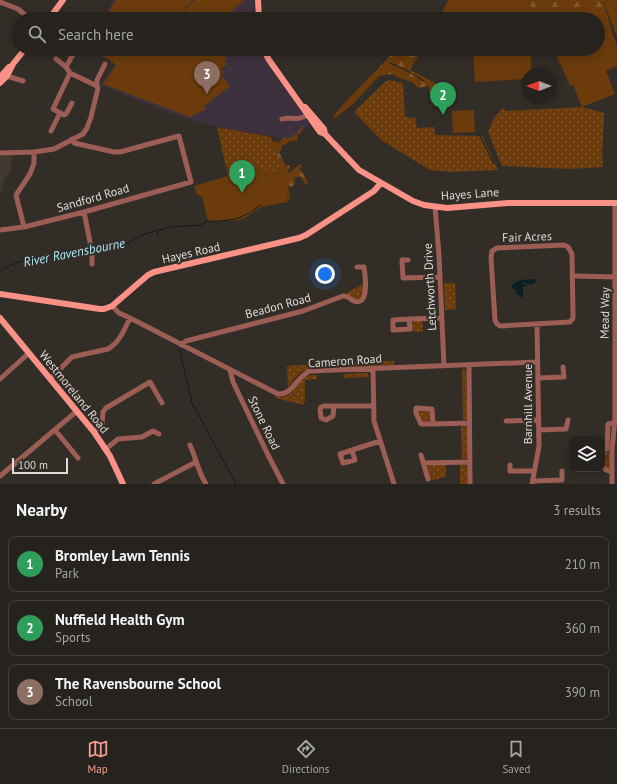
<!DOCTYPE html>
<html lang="en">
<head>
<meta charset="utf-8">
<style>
  body { margin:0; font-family:"PT Sans",sans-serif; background:#2e2a27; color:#f1f3f6 }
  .controls { position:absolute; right:12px; bottom:12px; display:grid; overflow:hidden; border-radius:8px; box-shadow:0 2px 10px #0003 }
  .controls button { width:36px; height:36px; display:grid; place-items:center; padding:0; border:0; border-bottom:1px solid #423f3c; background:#26221e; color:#f1f3f6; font:20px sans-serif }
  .compass { position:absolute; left:521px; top:68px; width:36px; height:36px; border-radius:50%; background:#26221e; box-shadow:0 2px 10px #0003; rotate:270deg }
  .scale { position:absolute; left:12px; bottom:10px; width:56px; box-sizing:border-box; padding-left:4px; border:2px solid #dedad7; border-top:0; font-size:11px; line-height:14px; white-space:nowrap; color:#dedad7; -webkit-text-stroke:3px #332d28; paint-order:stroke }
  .you { position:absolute; left:325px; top:274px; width:14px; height:14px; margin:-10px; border:3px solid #fff; border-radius:50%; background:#1a73e8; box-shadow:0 0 0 6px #1a73e833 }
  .badge { display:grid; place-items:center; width:26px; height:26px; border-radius:50%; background:#f59c91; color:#fff; font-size:13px; font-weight:700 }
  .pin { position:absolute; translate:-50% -33px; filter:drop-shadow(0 1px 2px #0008) }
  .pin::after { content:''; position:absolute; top:21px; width:14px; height:12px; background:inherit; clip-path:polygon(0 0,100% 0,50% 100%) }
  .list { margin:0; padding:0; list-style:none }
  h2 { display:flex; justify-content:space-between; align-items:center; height:52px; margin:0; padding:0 16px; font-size:17px }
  h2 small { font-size:13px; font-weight:400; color:#a4a4a4 }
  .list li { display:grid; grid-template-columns:26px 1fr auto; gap:12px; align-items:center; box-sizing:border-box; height:56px; margin:0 8px 8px; padding:0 8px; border:1px solid #423f3c; border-radius:8px }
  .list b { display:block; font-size:15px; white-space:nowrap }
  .list p { margin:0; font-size:13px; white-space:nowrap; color:#a4a4a4 }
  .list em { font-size:13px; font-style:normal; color:#a4a4a4 }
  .icon { flex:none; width:22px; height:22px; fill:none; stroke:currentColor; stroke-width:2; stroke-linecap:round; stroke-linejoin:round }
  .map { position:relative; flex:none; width:617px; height:484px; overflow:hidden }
  .search { position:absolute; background:#26221e; box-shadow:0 2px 10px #0003; left:12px; right:12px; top:12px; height:44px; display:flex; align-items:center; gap:10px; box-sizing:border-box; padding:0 14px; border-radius:22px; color:#a4a4a4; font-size:15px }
  .sheet { height:244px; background:#26221e }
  nav { display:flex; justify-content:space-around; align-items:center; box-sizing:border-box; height:56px; border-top:1px solid #423f3c; background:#26221e; font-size:11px; color:#a4a4a4 }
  nav a { display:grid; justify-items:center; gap:2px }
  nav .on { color:#f59c91 }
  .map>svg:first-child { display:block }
  .built { fill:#42382f }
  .education { fill:#3e313e }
  .grass { fill:url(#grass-dots) }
  .forest { fill:url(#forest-firs) }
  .park { fill:#6b3b0c }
  .water { fill:url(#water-ripples) }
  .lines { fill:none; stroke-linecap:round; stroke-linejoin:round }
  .stream { stroke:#0b1e21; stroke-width:1 }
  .minor { stroke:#9c5d55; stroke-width:5 }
  .major { stroke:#f99186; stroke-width:6 }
  .labels { text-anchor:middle; stroke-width:4; stroke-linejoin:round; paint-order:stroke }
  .street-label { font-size:12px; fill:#dedad7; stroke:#332d28 }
  .water-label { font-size:13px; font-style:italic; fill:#abe6f3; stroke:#332d28 }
</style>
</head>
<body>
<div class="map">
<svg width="617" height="484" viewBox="0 0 617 484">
  <defs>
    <pattern id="grass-dots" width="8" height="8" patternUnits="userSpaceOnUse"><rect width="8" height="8" fill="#6b3b0c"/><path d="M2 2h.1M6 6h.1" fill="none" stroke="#80572f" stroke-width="1.8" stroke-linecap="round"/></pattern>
    <pattern id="forest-firs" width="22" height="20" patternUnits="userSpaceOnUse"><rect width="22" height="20" fill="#6b3b0c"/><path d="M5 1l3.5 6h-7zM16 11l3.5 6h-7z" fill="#80572f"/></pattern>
    <pattern id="water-ripples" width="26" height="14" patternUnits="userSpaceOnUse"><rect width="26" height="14" fill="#0b1e21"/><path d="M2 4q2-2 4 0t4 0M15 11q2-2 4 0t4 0" fill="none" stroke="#2e3e40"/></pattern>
  </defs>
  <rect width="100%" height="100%" fill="#332d28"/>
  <path class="built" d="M0,156H13L9,174L5,178L0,197Z"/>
  <path class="education" d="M114,0H254L255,19H102Z
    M89,49H257L310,125L301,132L289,139L217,127L186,118L161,110L101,85L114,66V64Z"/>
  <path class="grass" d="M389,80L403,83L405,117L415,118L417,128L434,127L435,135L482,136L498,170L451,172L430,170L381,140L354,112L384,83Z
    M582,107L604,113C604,131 601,149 603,167L571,169L502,166L488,132L494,118L503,108L506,111Z
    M217,127L271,137L282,164L283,172L262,175L258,167L228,176Z
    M444,283H455L456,309L445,310Z
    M363,284C363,289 365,301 356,299C353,298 350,295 347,294L348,292Z
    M414,321H422L423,332L412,331V323Z
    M394,361V365L345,367L344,363Z
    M317,364V368C301,369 298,375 288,387L287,366Z
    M462,369H465L466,371L467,418L466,420L463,421Z
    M366,373L368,374L369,377L344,378V374Z
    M311,375H317V379L305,380V402H304V405L279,399L273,396C296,402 294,380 311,375Z
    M419,410H430V421L422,422L418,411Z
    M461,426H466L467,428V457L465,459H462Z
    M608,452L611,453V469H607L602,463V453Z
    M429,464L446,465V477L431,481L427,468Z
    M460,465H465L467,468V484H460Z"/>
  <path class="forest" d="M529,0H603L611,28L598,34V19H533Z
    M396,49H422L410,70L437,84L447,87L446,92L430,93L429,92V86H426L421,88L417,87L412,82L402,79L391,74L379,76L354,103L335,118L333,116C353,93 376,72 396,49Z
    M302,126L303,127L300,134H297L298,139L296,141L294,140L288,142L287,144L282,145V149L279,152L286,166L289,165L290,167L288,171L289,173L300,164L302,165L300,169L308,182L306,185L300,176L294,178L295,184L291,187L288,185L290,200L289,201L280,164L281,160L272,149V144L275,141L279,143L283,137L288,139L296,134Z"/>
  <path class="park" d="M116,0H193L183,10L191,19H104Z
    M195,0H244L223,19H192L184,10Z
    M448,0H529L533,19H439Z
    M603,0H617V37Z
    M611,28L617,46V66L606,71L615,94L582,107L573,85L570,86L555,52L562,49H598V34Z
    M93,49H230L224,55L227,59L224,61L227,64L221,69L224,73L221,75L230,86L204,106L206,109L190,117L103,84L115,67V64Z
    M473,49H530L532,74H527V79L475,82Z
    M474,110L475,132L453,133L452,111Z
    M258,167L262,175L283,172L285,183H286L288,202L261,207L245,218L238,220L208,222L202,196L197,195L194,186Z"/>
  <path class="water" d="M534,279L536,280L535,283L523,287V296L522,298L517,294L512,287V285L520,280Z"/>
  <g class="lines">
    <path class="stream" d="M390,63L404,69L424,81
      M479,134L494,164
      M157,231L158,236
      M511,237L554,236
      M94,249L124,245L145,234L170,227L201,225L207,221C228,222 245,219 260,205
      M1,271C19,256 65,255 89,250
      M179,347L192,403L236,484"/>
    <path class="minor" d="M0,2L18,9L30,19
      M66,67L76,49
      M70,73L53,109L64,115L66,114L72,103
      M7,76L23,81
      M97,86V80L105,64
      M282,119C291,116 297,122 307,115
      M51,131L60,113
      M0,153L34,152L54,149L83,134L87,128L91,117L98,88L97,86L70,73L66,67L56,59
      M435,207L439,255L444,366
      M84,212L92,252V264
      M24,227L16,195L30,174L34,163V152
      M0,230L24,227L84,212L191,182L179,136L120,152H114L74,143L72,139
      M564,245L568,247L572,254L573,314V318L570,322L500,326L497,324L495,320L491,258L492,251L497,248Z
      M408,260H402L403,278L440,277
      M576,276L617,277
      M112,306L119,313L130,318L278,394C293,395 297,376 310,371L538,362
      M409,319L393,320V330L410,329L409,319L442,318
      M181,345L186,341L303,311L343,296C349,295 350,300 354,301C370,307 365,275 364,267H357
      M469,365L470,484
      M373,369L374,421L394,484
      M230,370L233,382L268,455L283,484
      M51,378L72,357L108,349C120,342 124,330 130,318
      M538,378L564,377L563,367
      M0,379L29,353
      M334,406L333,416L326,420L321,418L320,410L321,407L324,406H373
      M506,421L538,420
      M433,424H421L416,413V408L432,409L433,424L469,423
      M55,430L78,458
      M539,430L566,429L568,420
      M94,432L102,423L103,412L106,408L150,382L162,403
      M190,445C196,458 198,472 206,484
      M106,449L118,439L142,437L153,431L159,434
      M352,451L355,460L343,463L340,454L380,441
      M602,451L607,449L608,424L614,423
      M421,455L428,479
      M423,463L470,462
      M510,465V471H534
      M602,466L606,470L612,472
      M0,476L77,411
      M533,481L562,480V471
      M154,484L196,462
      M532,484L539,446L537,324
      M612,484V450L615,418V203"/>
    <path class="major" d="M258,0L259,19
      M49,19L63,0
      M263,49L269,60L320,132L325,134L359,170L413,201L424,205L447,208L508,203H617
      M0,77L9,67
      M0,83L7,76L13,64L25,49
      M305,107L324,129L325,134
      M0,294L100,309H104L112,306L148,275L154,272L299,238L306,235L374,191L381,183
      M0,318L94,432L110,456L123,484"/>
  </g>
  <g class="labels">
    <g class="street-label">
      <text transform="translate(470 194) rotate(-4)" y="4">Hayes Lane</text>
      <text transform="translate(93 198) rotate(-16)" y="4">Sandford Road</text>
      <text transform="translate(527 237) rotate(-2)" y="4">Fair Acres</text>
      <text transform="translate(191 253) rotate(-13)" y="4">Hayes Road</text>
      <text transform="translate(430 287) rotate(-93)" y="4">Letchworth Drive</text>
      <text transform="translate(278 306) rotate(-15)" y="4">Beadon Road</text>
      <text transform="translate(605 313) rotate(-89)" y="4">Mead Way</text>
      <text transform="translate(345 361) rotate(-4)" y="4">Cameron Road</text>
      <text transform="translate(74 392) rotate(51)" y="4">Westmoreland Road</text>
      <text transform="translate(528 404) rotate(-90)" y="4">Barnhill Avenue</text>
      <text transform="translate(264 423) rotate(64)" y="4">Stone Road</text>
    </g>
    <g class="water-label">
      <text transform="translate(74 252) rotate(-11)" y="5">River Ravensbourne</text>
    </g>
  </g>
</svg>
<div class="controls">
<button><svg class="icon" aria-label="layers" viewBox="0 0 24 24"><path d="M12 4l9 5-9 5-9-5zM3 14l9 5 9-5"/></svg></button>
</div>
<svg class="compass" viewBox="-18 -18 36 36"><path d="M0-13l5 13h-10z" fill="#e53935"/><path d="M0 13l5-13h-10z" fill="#a4a4a4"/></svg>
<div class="scale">100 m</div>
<div class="you"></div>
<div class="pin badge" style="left:242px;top:193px;background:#2e9e5b">1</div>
<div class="pin badge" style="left:443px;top:115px;background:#2e9e5b">2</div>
<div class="pin badge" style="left:207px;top:94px;background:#8d6e63">3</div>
<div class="search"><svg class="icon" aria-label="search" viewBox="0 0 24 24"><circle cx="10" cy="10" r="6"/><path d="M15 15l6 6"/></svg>Search here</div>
</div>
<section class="sheet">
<h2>Nearby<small>3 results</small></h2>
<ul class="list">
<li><span class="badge" style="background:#2e9e5b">1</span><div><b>Bromley Lawn Tennis</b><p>Park</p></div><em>210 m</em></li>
<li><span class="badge" style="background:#2e9e5b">2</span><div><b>Nuffield Health Gym</b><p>Sports</p></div><em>360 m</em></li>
<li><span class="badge" style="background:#8d6e63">3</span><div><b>The Ravensbourne School</b><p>School</p></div><em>390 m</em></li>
</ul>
</section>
<nav>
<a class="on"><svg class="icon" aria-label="map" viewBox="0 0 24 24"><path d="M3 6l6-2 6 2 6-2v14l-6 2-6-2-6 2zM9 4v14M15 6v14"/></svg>Map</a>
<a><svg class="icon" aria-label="directions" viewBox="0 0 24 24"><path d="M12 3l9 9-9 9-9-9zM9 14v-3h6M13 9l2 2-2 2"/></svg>Directions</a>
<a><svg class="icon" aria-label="saved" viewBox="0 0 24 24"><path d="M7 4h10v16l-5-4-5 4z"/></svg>Saved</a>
</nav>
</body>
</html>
